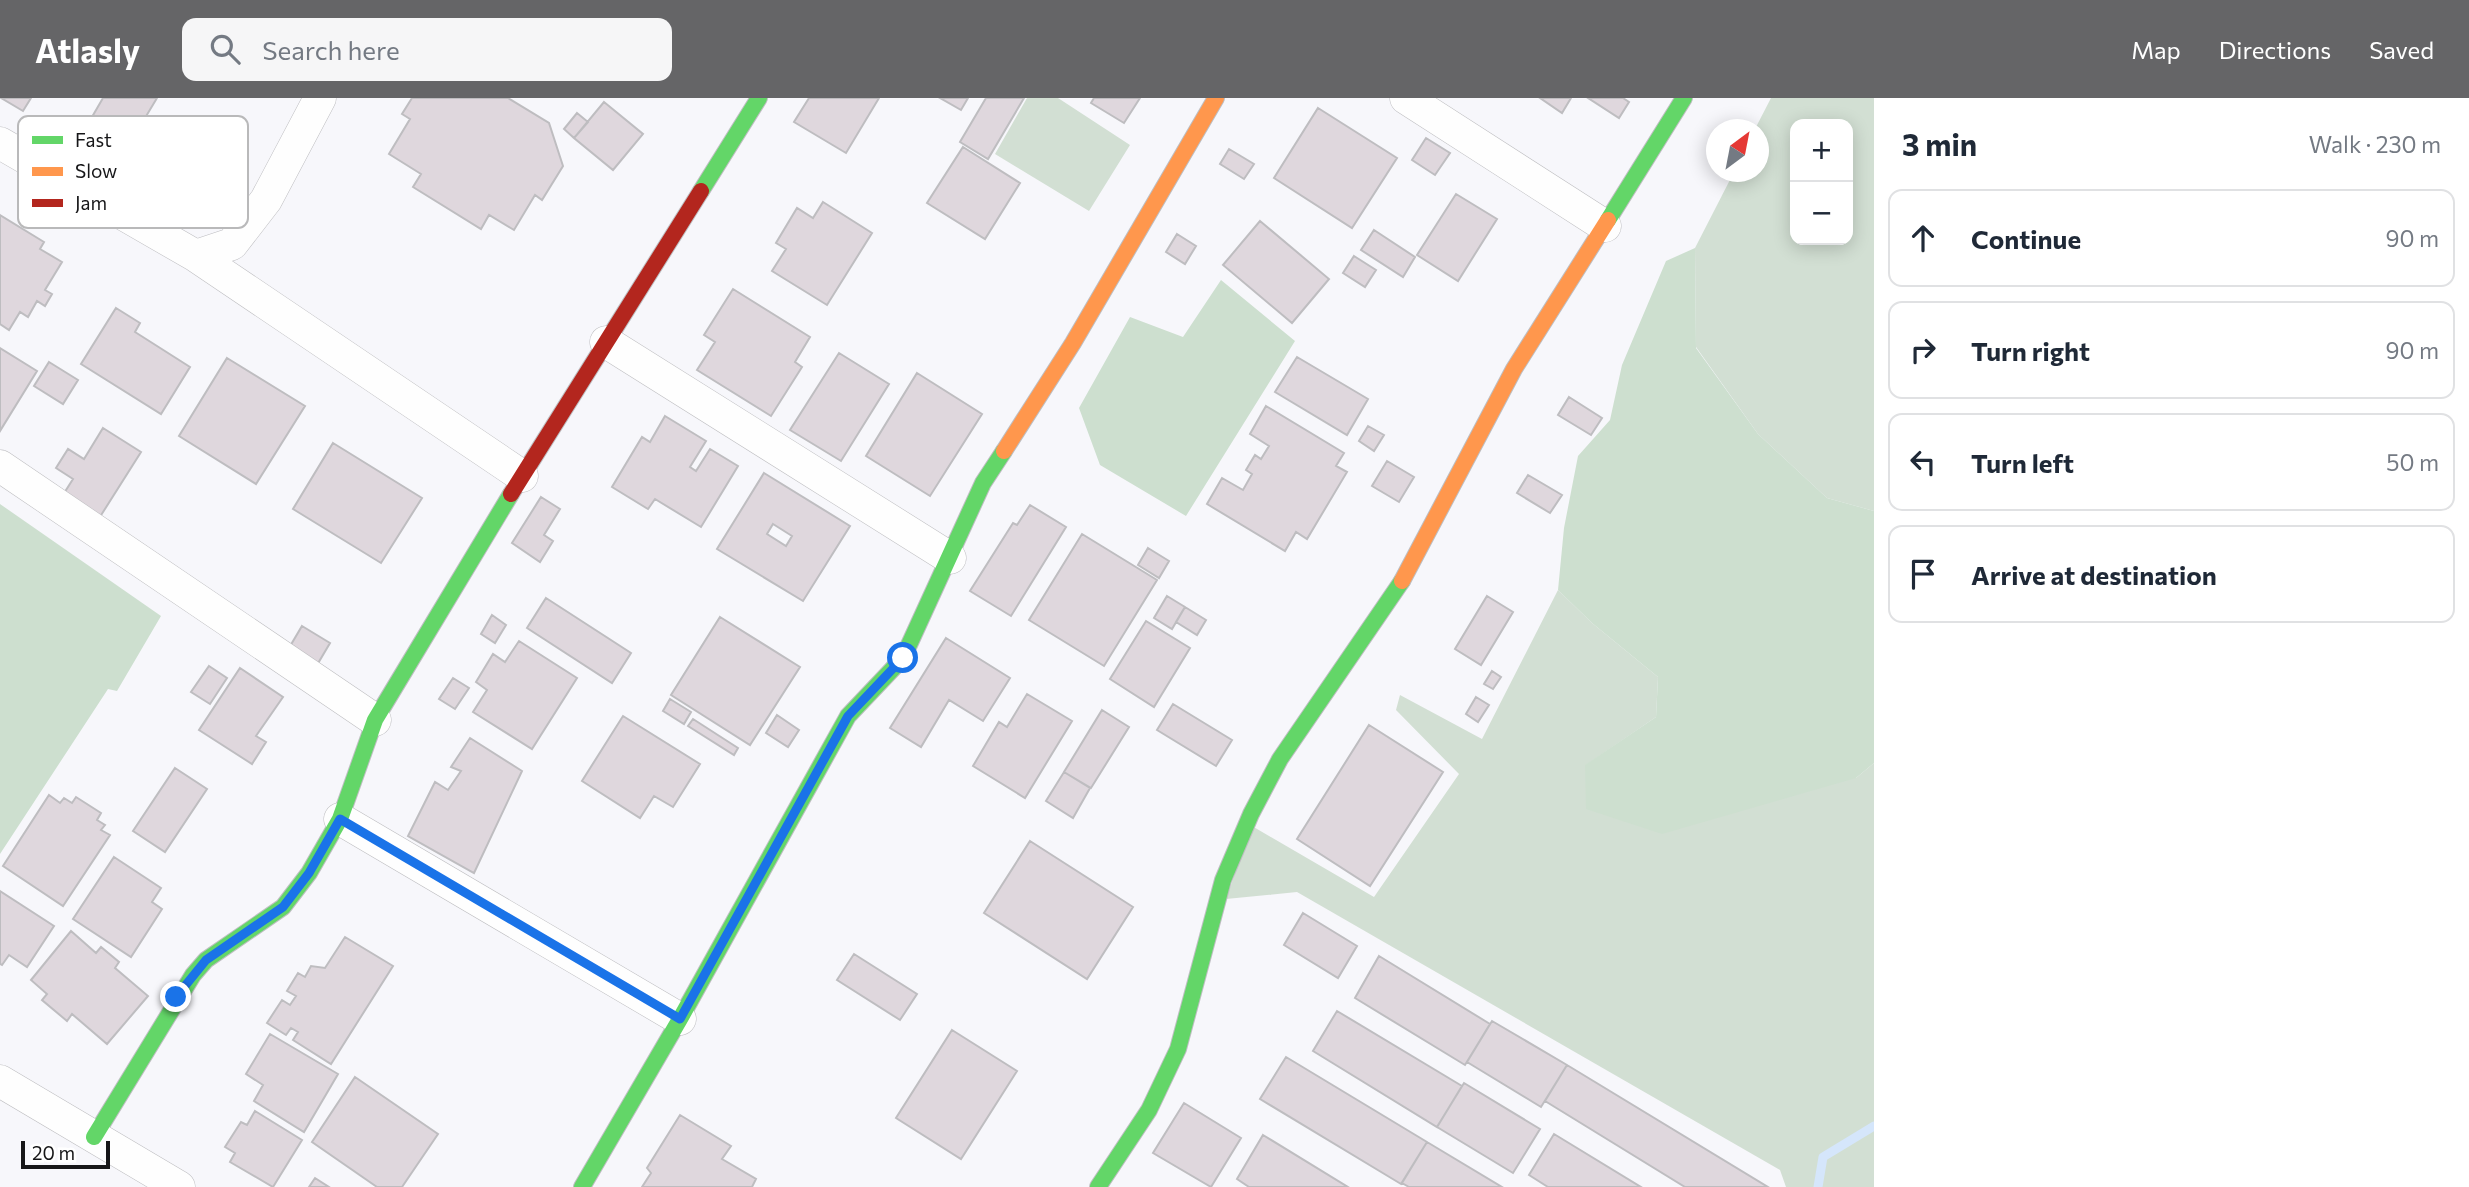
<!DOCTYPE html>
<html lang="en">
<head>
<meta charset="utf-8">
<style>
  body { margin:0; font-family:Commissioner,sans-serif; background:#f6f6f7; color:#1f2937 }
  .controls { position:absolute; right:21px; top:21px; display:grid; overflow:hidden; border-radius:14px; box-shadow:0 4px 18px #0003 }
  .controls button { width:63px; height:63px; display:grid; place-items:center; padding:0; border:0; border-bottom:2px solid #e0e1e3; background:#fff; color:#1f2937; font:35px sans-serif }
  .compass { position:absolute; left:1706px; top:21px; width:63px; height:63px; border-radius:50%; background:#fff; box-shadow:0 4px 18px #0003; rotate:32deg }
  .scale { position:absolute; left:21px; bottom:18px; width:89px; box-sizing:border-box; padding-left:7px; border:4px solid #161618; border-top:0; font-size:19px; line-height:24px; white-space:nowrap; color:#161618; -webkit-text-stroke:5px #fff; paint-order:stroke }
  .stop { position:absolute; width:21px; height:21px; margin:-16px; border:5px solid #1a73e8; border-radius:50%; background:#fff }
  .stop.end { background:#1a73e8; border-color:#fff; box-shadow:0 2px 7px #0008 }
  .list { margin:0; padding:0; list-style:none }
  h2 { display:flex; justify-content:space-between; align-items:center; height:91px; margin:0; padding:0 28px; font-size:30px }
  h2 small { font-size:23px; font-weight:400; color:#747a83 }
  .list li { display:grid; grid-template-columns:46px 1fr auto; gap:21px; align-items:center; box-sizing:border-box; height:98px; margin:0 14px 14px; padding:0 14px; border:2px solid #e0e1e3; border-radius:14px }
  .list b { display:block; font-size:26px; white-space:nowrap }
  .list em { font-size:23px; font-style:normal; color:#747a83 }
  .icon { flex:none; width:38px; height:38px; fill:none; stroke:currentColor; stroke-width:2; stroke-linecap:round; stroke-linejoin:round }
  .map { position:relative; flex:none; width:1874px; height:1089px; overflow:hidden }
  header { display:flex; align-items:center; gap:42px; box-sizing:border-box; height:98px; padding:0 35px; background:#656567; color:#fff }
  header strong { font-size:33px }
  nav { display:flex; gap:38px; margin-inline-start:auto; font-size:24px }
  .search { width:490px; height:63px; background:#f6f6f7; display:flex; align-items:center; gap:18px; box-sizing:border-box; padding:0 24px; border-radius:14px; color:#747a83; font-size:26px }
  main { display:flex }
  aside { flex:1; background:#fff }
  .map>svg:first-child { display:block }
  .green { fill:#d2dfd3; fill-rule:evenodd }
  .forest { fill:#cddfcf }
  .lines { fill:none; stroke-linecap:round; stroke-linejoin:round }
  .stream { stroke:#d5e6fb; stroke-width:9 }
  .building { fill:#dfd7dd; stroke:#bebdc0; stroke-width:2; fill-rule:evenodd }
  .street-casing { stroke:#bebec1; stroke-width:33 }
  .fast-casing { stroke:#bebec1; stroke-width:18 }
  .slow-casing { stroke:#bebec1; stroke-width:18 }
  .jam-casing { stroke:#bebec1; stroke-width:18 }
  .street { stroke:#fefefe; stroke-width:32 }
  .fast { stroke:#63d668; stroke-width:16 }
  .slow { stroke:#ff974d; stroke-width:16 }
  .jam { stroke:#b3261e; stroke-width:16 }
  .route { stroke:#1a73e8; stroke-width:9 }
  .key { fill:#fff; stroke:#b9b9ba; stroke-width:2 }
  .key-label { font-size:19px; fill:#161618 }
</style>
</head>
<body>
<header>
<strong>Atlasly</strong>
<div class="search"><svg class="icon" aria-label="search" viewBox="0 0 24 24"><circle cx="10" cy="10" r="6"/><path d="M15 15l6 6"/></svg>Search here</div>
<nav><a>Map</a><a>Directions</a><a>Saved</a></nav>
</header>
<main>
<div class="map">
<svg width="1874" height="1089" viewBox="0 0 1874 1089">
  <rect width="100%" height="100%" fill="#f7f7fb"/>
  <path class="green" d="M1027,0H1058L1130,47L1089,113L995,56Z
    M1771,0H1874V413L1827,400L1758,336L1696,249L1695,150L1734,74H1758V32L1755,31ZM1795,26H1848V142H1795Z
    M1558,492L1592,525L1658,579L1656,619L1586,667L1856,680L1874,665V1089H1786L1780,1072L1297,794L1226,801L1252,728L1374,799L1459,676L1396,612L1400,597L1482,641Z"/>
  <path class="forest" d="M1695,150L1696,250L1758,336L1827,400L1874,413V665L1856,680L1662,736L1586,711L1585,667L1656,619L1658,579L1592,525L1558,492L1564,430L1578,358L1610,322L1622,267L1666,163Z
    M1221,182L1295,243L1186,418L1100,367L1079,310L1130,219L1183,239Z
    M0,406L161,518L117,593L108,591L0,756Z"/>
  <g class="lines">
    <path class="stream" d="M1818,1089L1823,1059L1874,1028"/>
  </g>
  <path class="building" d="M1,0H31L23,13Z
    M103,0H157L142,25L136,22L125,40L92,19Z
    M412,0H508L549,25L563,68L542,102L535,97L514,132L489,117L481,131L413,89L421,76L389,56L410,21L402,16Z
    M809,0H879L846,55L794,24Z
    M940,0H968L961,12Z
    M986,0H1024L988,61L960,44Z
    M1094,0H1140L1124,25L1091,5Z
    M1540,0H1571L1562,15Z
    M1588,0H1623L1629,4L1619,20Z
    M604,4L643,36L613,72L574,40Z
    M1318,10L1397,60L1352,130L1274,80Z
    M577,15L588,24L574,40L564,31Z
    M1426,40L1450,55L1435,77L1412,62Z
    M963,49L1020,85L985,141L927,105Z
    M1229,51L1254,66L1244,81L1220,66Z
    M1456,96L1497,121L1458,183L1417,157Z
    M823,104L872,135L827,207L772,173L786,151L776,145L797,110L813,120Z
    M0,117L44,144L40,151L62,164L45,192L52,196L45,208L37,203L28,219L20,214L9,232L0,226Z
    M1260,123L1329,181L1292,225L1223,167Z
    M1374,132L1415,159L1403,179L1361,152Z
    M1177,136L1196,148L1185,166L1166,154Z
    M1354,158L1376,172L1365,189L1343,175Z
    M733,191L810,239L795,264L802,269L771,318L697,272L715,244L704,237Z
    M116,210L140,225L135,234L190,269L161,316L81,266Z
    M0,250L37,273L0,333Z
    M839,255L889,286L841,363L790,332Z
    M1297,259L1368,301L1347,337L1275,294Z
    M227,260L305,308L256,386L179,338Z
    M49,264L78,282L63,306L34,288Z
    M917,275L982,316L930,398L866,358Z
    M1569,299L1602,320L1591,337L1558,317Z
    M1266,308L1344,355L1336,368L1347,374L1307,441L1296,434L1285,453L1207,406L1222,380L1243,392L1252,376L1246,372L1255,357L1261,361L1269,348L1250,336Z
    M665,318L706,343L690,369L696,373L710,351L738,368L701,429L655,401L648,411L612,389L642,339L650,344Z
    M1368,328L1384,337L1374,353L1359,343Z
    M103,330L141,354L98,422L61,400L73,381L56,370L68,351L84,361Z
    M333,345L422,400L381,465L293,411Z
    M1387,363L1414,379L1399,404L1372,388Z
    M764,375L850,428L803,503L717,451ZM773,426L792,438L786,448L767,436Z
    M1528,377L1562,397L1550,415L1517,395Z
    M541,399L560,411L544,437L553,443L540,464L512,445Z
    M1030,407L1066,429L1011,518L970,493L1013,425L1017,427Z
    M1082,436L1157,482L1104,568L1029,522Z
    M1148,450L1169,463L1159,480L1138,467Z
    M1167,498L1185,509L1172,531L1154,520Z
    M1487,498L1513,514L1481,567L1455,551Z
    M546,500L631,555L612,585L527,530Z
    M1185,509L1206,522L1197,537L1176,524Z
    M492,517L506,527L495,545L481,536Z
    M720,519L800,569L750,647L671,597Z
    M1146,523L1190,550L1154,609L1110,581Z
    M302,528L330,545L317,567L289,550Z
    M946,540L1010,580L983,623L949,602L921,649L890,630Z
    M519,543L577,580L532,651L473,614L487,592L476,584L493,556L505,564Z
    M209,568L227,580L210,606L191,594Z
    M240,570L283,599L256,638L266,644L252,666L199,632Z
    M1492,573L1501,579L1493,591L1484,586Z
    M453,580L469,590L455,611L439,601Z
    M1027,596L1072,623L1025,700L973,668L999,624L1007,629Z
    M1476,599L1489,607L1478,624L1466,616Z
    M670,601L691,614L684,626L663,613Z
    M1173,606L1232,642L1216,668L1157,632Z
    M1102,612L1129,629L1091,690L1064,674Z
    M777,617L799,632L788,649L766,635Z
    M623,618L700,666L673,709L654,698L640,720L582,683Z
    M693,621L738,650L734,657L688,628Z
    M1369,627L1443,674L1370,788L1297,741Z
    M470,640L522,673L474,775L408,738L435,684L448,692L461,673L451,669Z
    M175,670L207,691L165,754L133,733Z
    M1064,674L1090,690L1073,720L1046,703Z
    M49,697L60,705L64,700L72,705L76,699L101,715L97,722L105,727L101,732L110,737L63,808L3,768Z
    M1030,743L1133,809L1087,881L984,815Z
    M114,759L161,790L152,804L162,811L131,859L73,821Z
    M0,793L54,828L27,869L9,857L2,867L0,866Z
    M1303,815L1357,848L1338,880L1284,847Z
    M71,833L96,855L101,849L119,864L115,870L148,898L107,946L72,916L67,923L42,902L47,896L31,882Z
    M345,839L393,868L331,966L293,942L298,934L291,930L286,937L267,925L282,902L290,907L296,898L287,893L298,875L305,879L311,868L325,870Z
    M854,856L917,896L900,922L837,882Z
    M1379,858L1490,926L1465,967L1355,900Z
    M1337,913L1462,988L1437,1029L1313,953Z
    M1492,923L1567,967L1541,1009L1467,964Z
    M952,932L1017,973L961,1061L896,1020Z
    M270,936L338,976L304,1034L254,1003L263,987L246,976Z
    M1286,959L1427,1044L1401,1086L1260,1001Z
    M1567,967L1768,1089H1685L1545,1003Z
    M355,979L438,1036L402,1089H377L312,1044Z
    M1464,985L1540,1031L1513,1075L1437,1029Z
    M1184,1005L1241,1040L1211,1089L1153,1055Z
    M255,1013L302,1042L273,1089L230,1064L235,1055L225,1049L241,1024L247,1027Z
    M680,1017L731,1048L722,1061L756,1081L752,1089H642L651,1075L647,1070Z
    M1554,1036L1641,1089H1548L1529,1077Z
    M1263,1037L1348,1089H1249L1237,1081Z
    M1427,1044L1502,1089H1409L1402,1085Z
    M315,1080L329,1089H309Z"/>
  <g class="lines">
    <defs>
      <path id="street" d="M1406,0L1605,128
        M0,45L196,158L522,378
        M196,158L232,146L266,102L320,0
        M606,244L950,460
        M0,368L375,622
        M340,721L680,921
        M0,983L179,1089"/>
      <path id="fast" d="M701,93L759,0
        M1608,122L1684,0
        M94,1039L193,877L206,862L283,809L309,775L340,721L375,622L511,396
        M582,1089L680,921L848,618L903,560L983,385L1004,353
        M1098,1089L1149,1012L1178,951L1223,782L1251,716L1280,661L1402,483"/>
      <path id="slow" d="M1004,353L1073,245L1216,0
        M1402,483L1514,271L1608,122"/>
      <path id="jam" d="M511,396L701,93"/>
    </defs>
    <use href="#street" class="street-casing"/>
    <use href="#fast" class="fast-casing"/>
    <use href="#slow" class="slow-casing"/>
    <use href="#jam" class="jam-casing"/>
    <use href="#street" class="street"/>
    <use href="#fast" class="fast"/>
    <use href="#slow" class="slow"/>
    <use href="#jam" class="jam"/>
  </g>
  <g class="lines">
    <path class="route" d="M176,899L206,862L283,809L309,775L340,721L680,921L848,618L903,560"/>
  </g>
  <rect x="18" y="18" width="230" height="112" rx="10" class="key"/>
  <rect x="32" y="38" width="31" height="8" fill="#63d668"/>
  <rect x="32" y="69" width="31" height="9" fill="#ff974d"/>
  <rect x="32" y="101" width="31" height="8" fill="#b3261e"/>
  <g class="key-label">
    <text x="75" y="49">Fast</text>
    <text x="75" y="80">Slow</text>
    <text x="75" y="112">Jam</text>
  </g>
</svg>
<div class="controls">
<button>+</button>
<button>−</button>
</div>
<svg class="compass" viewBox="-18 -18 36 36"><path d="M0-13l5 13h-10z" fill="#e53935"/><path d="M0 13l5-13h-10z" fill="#747a83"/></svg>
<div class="scale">20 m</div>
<div class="stop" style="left:903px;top:560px"></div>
<div class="stop end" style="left:176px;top:899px"></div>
</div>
<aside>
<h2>3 min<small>Walk · 230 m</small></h2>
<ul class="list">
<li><svg class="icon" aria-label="ahead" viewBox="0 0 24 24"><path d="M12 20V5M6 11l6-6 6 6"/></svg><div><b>Continue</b></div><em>90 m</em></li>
<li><svg class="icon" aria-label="right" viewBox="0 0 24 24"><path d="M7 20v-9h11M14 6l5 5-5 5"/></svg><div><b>Turn right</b></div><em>90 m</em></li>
<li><svg class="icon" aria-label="left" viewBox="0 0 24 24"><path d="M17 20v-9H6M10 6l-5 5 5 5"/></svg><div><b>Turn left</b></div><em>50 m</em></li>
<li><svg class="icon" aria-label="arrive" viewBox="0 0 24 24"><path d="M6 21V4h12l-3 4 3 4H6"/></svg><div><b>Arrive at destination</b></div></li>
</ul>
</aside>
</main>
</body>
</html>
